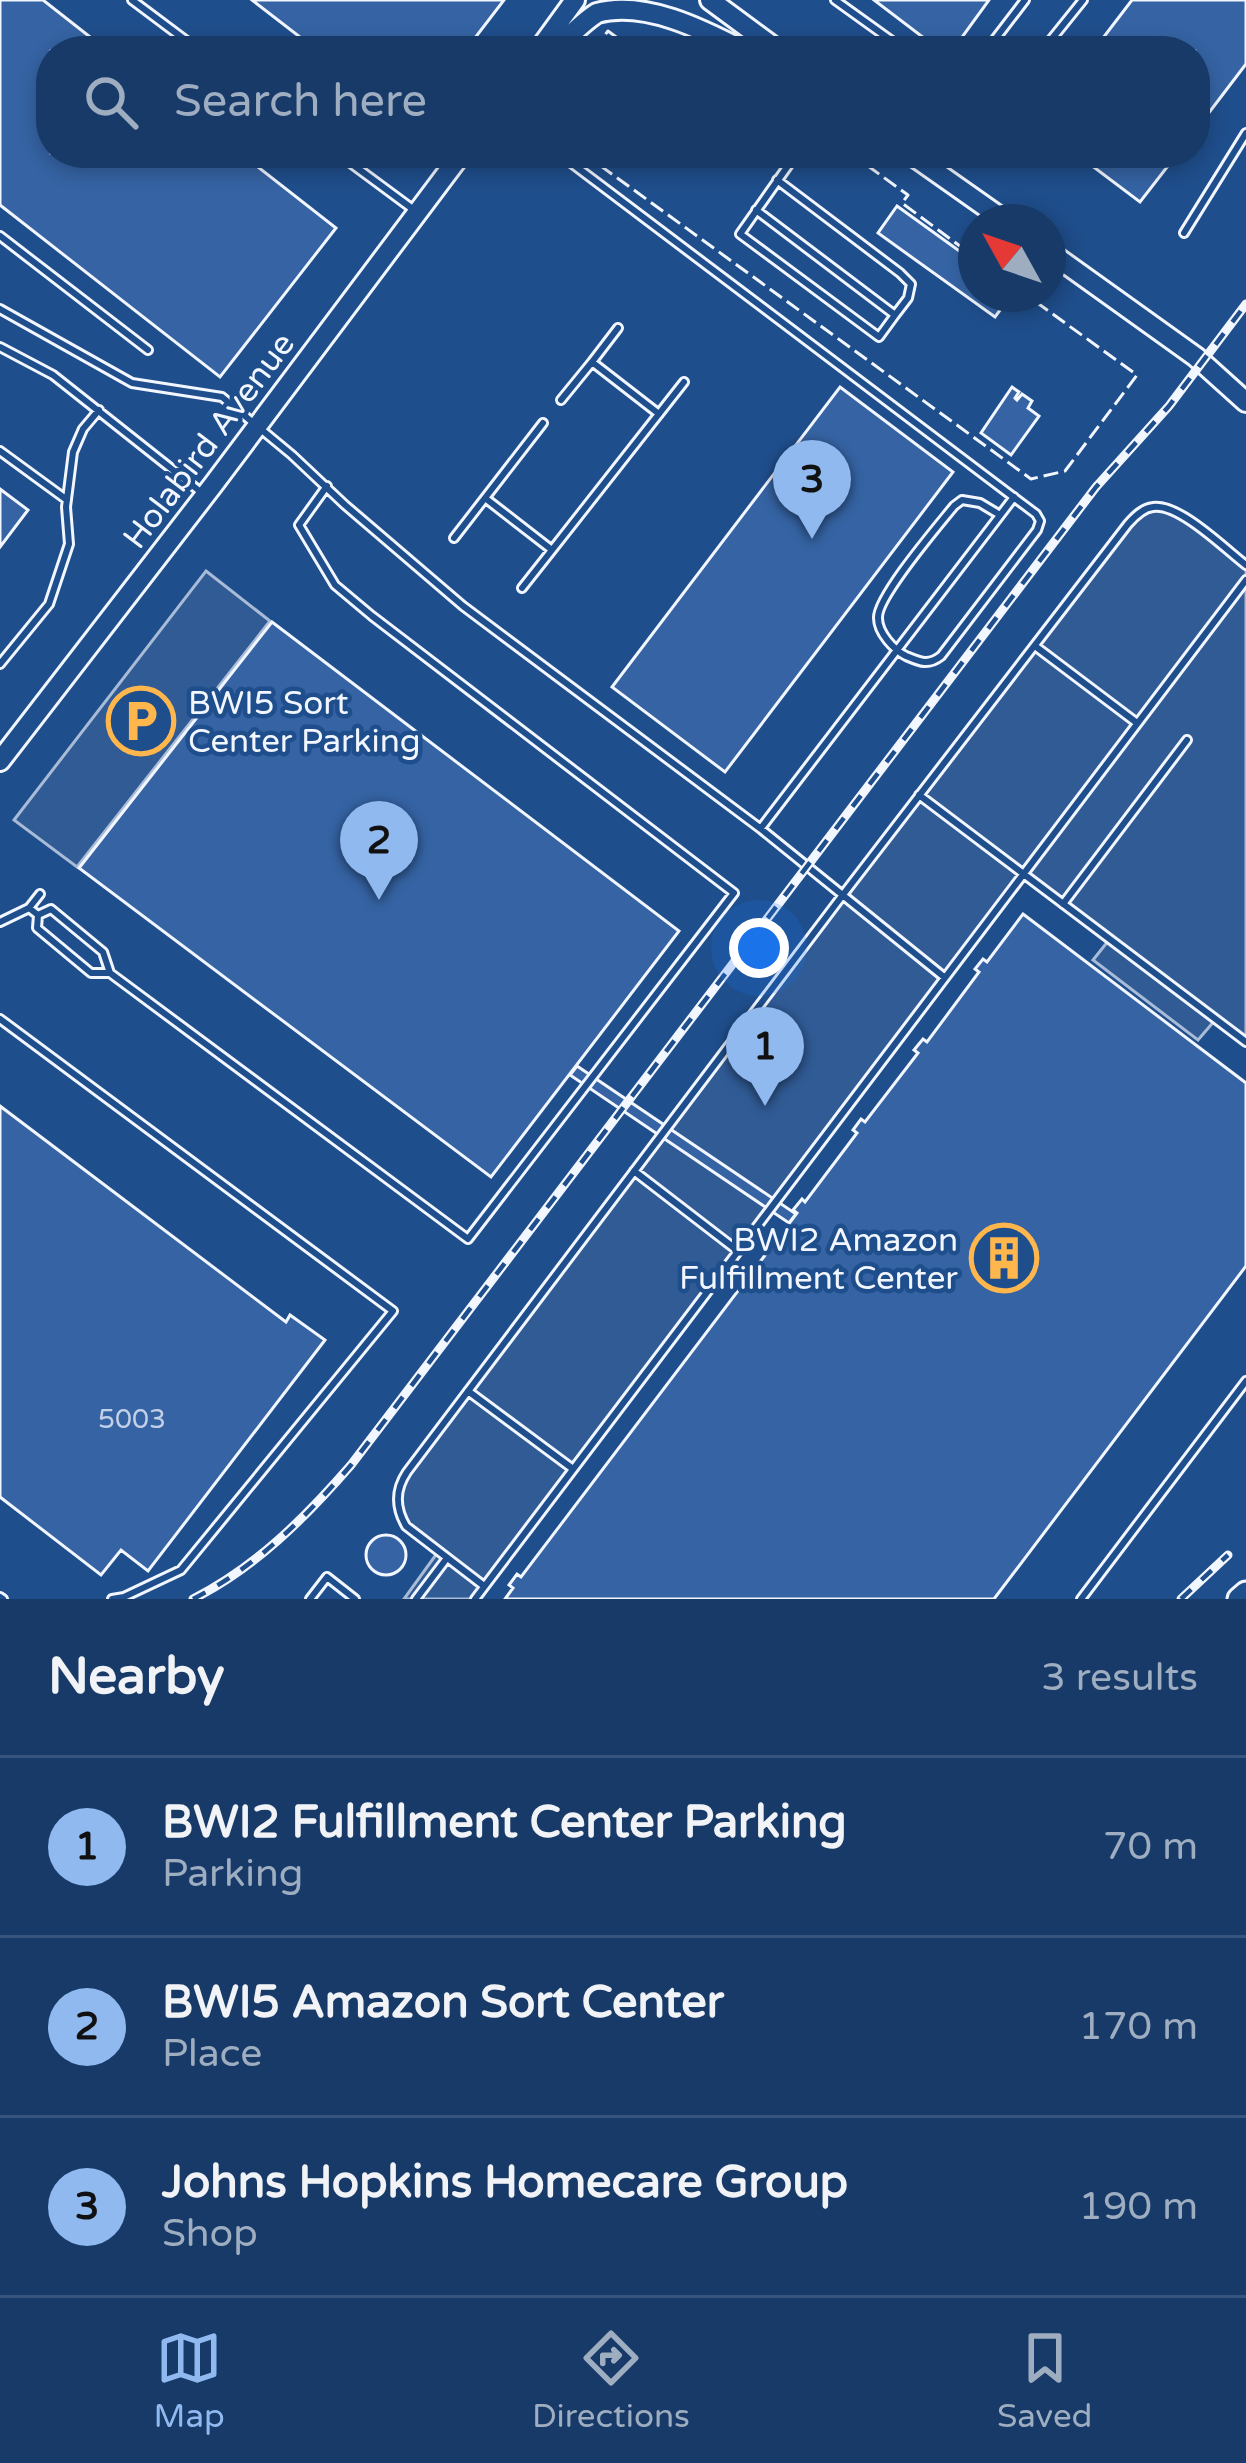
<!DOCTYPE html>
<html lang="en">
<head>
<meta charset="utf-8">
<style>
  body { margin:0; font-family:"Varela Round",sans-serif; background:#244571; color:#f1f3f6 }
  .compass { position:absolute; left:958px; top:204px; width:108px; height:108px; border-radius:50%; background:#173a69; box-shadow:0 6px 18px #0003; rotate:310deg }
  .you { position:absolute; left:759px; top:948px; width:42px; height:42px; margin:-30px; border:9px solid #fff; border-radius:50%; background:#1a73e8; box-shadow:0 0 0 18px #1a73e833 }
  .badge { display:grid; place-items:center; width:78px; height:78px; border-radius:50%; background:#90b9f0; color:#111; font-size:39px; font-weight:700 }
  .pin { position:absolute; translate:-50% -99px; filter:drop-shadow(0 3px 6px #0008) }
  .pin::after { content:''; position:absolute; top:63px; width:42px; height:36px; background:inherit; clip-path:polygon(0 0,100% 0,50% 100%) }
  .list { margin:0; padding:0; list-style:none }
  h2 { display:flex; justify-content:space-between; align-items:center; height:156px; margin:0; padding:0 48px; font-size:51px }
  h2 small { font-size:39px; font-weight:400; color:#9eadc0 }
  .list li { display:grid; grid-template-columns:78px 1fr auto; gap:36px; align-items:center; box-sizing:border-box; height:180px; padding:0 48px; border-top:3px solid #36547d }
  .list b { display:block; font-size:45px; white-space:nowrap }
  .list p { margin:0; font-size:39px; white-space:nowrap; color:#9eadc0 }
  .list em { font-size:39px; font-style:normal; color:#9eadc0 }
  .icon { flex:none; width:66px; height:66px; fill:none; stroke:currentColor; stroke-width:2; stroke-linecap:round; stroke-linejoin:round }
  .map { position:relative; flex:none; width:1246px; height:1599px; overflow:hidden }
  .search { position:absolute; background:#173a69; box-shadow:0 6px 18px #0003; left:36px; right:36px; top:36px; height:132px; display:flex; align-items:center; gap:30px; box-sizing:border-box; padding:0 42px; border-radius:48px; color:#9eadc0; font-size:45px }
  .sheet { height:696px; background:#173a69 }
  nav { display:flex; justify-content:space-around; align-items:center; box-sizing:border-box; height:168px; border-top:3px solid #36547d; background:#173a69; font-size:33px; color:#9eadc0 }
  nav a { display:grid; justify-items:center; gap:6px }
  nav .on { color:#90b9f0 }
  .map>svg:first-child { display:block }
  .parking { fill:#305b95; stroke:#a8bbd7; stroke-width:3 }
  .building { fill:#3563a3; stroke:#f2f6ff; stroke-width:3 }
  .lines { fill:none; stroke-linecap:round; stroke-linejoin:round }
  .lane-casing { stroke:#f2f6ff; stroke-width:12 }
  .secondary-casing { stroke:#f2f6ff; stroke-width:24 }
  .primary-casing { stroke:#f2f6ff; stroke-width:27 }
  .lane { stroke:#1f4e8c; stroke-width:6 }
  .secondary { stroke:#1f4e8c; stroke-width:18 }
  .primary { stroke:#1f4e8c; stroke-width:21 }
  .rail-casing { stroke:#f2f6ff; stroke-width:9 }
  .rail { stroke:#1f4e8c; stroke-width:4.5; stroke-dasharray:14; stroke-linecap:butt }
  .fence { stroke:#f2f6ff; stroke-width:3; stroke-dasharray:15 6; stroke-linecap:butt }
  .labels { text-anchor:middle; stroke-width:9; stroke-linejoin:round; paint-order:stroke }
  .number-label { font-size:27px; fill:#c3d1e8 }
  .street-label { font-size:33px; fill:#f2f6ff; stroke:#1f4e8c }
  .poi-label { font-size:33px; fill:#f2f6ff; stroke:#1f4e8c; text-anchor:start }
</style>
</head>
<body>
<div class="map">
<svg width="1246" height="1599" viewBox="0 0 1246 1599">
  <rect width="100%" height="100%" fill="#1f4e8c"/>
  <path class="parking" d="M1147,508L1175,511L1246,565V1041L1216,1019L1198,1040L1093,960L1109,940L1022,874L476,1599H404L438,1552L406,1526L397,1500L407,1472L1106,550Z
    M206,571L270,621L77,867L14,820Z"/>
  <path class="building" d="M0,0H43L108,51H51V153H240L336,228L220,377L0,205Z
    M252,0H504L465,51H318Z
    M874,0H989L952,51H941Z
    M1132,0H1246V64L1195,131V51H1093Z
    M1075,153H1178L1140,202Z
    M897,206L976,263V294H1012L995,317L878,233Z
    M840,387L953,472L725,772L612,687Z
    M1012,387L1019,392L1015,398L1017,400L1022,394L1032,401L1028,408L1039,416L1011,455L981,433Z
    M0,489L28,510L0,547Z
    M272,622L679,931L491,1177L79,868Z
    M1023,914L1246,1083V1266L994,1599H505L513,1588L509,1585L517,1574L521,1577L797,1213L793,1210L802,1199L805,1202L857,1133L853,1130L861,1119L865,1122L918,1053L914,1050L923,1039L927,1042L979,972L975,969L983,959L987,962Z
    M577,1066L796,1214L789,1223L570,1075Z
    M0,1106L286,1322L290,1315L325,1340L148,1571L121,1550L101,1575L0,1497Z
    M366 1555a20 20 0 1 1 40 0a20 20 0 1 1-40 0Z"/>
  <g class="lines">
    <defs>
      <path id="lane" d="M132,0L200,51
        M835,0L906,51
        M986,51L1025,0
        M1042,51L1083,0
        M337,153L414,210
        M558,153L1036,514L1040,521L1037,530L941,656C928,666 920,662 906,656C894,650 878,633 878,618C877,597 938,526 954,506L962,500L980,503L1000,515
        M797,153L740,234L879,337L895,315
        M756,210L895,315L908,298L911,284L900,273L777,180
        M1184,233L1246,133
        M0,236L148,350
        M0,309L132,383L222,397L292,455L345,505L463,606L761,829L944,977
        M0,347L53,375L202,493
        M592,362L618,328
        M561,400L592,362L659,414
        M543,423L485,498L552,550L684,382
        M0,451L67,500
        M454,538L485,498
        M522,588L552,550
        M1035,646L1137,723
        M0,664L49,604L69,544L66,507L73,452L83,429L99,410
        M919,795L1246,1042
        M761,828L1014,497
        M1063,904L1187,740
        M29,908L38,915L37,928L91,973H110
        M38,915L51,909L103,952L110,973L468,1239L734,893L372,616L335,585L299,525L327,486
        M0,922L29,908L40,894
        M0,1019L393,1311L181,1570L124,1597L112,1599
        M634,1171L738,1251
        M468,1391L573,1469
        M484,1586L406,1526C395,1507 395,1490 407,1472L842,896L1128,524C1135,516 1143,508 1153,507C1179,503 1225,549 1246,565
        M0,1597L3,1599
        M310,1599L327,1577L355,1599
        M416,1599L447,1558
        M475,1599L1246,580
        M1081,1599L1246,1381"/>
      <path id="secondary" d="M710,0L779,51
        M538,51L575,0
        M554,51C568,38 581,23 597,13C644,0 702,29 744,51
        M909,153L1007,222
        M1048,251L1196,357L1246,402
        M0,761L213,485L462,153"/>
      <path id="primary" d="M1239,1599L1246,1593"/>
    </defs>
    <use href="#lane" class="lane-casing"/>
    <use href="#secondary" class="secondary-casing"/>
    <use href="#primary" class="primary-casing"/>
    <use href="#lane" class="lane"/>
    <use href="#secondary" class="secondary"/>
    <use href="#primary" class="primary"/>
    <defs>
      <path id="rail" d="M193,1599C256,1567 305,1518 351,1465L1096,487L1169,406L1246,304
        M1181,1599L1228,1555"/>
    </defs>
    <use href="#rail" class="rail-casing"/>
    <use href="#rail" class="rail"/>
    <path class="fence" d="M593,51L608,31L635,51
      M583,153L1031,479L1065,471L1137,375L1025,294
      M850,153L908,195L902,203L976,258"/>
  </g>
  <defs>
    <symbol id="parking-ring" viewBox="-11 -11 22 22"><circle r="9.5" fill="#1f4e8c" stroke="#ffb74d" stroke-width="1.5"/><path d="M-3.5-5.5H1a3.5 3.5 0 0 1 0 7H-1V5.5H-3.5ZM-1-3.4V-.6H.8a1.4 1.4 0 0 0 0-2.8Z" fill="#ffb74d"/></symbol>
    <symbol id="building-ring" viewBox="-11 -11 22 22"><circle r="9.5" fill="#1f4e8c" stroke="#ffb74d" stroke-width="1.5"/><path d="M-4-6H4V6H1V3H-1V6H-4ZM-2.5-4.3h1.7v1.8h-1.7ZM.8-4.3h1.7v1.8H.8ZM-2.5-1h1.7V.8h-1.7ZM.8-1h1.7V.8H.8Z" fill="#ffb74d"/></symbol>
  </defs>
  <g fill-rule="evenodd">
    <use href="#parking-ring" x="103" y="683" width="76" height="76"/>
    <use href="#building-ring" x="966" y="1220" width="76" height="76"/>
  </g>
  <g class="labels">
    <g class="number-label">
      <text x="132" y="1428">5003</text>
    </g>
    <g class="street-label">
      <text transform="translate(208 440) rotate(-53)" y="12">Holabird Avenue</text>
    </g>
    <g class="poi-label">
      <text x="188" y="714">BWI5 Sort<tspan x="188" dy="38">Center Parking</tspan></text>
      <text x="958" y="1251" text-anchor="end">BWI2 Amazon<tspan x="958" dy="38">Fulfillment Center</tspan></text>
    </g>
  </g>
</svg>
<svg class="compass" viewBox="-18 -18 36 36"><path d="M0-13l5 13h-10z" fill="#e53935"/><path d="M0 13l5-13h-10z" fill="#9eadc0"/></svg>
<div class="you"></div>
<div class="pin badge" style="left:765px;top:1106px">1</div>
<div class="pin badge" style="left:379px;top:900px">2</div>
<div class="pin badge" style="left:812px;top:539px">3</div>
<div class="search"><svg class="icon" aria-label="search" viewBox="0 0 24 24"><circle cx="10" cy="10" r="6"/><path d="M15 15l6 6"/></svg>Search here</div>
</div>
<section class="sheet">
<h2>Nearby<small>3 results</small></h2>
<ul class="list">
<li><span class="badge">1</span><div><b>BWI2 Fulfillment Center Parking</b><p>Parking</p></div><em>70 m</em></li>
<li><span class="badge">2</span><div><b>BWI5 Amazon Sort Center</b><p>Place</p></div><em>170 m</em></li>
<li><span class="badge">3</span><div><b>Johns Hopkins Homecare Group</b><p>Shop</p></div><em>190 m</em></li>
</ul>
</section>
<nav>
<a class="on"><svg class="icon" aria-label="map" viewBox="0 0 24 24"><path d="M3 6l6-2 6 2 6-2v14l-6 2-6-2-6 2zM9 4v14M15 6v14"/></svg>Map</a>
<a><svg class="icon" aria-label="directions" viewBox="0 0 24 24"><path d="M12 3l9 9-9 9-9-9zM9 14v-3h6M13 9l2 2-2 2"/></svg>Directions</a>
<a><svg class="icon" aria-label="saved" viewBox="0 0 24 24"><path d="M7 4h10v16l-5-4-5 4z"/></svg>Saved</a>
</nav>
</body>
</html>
